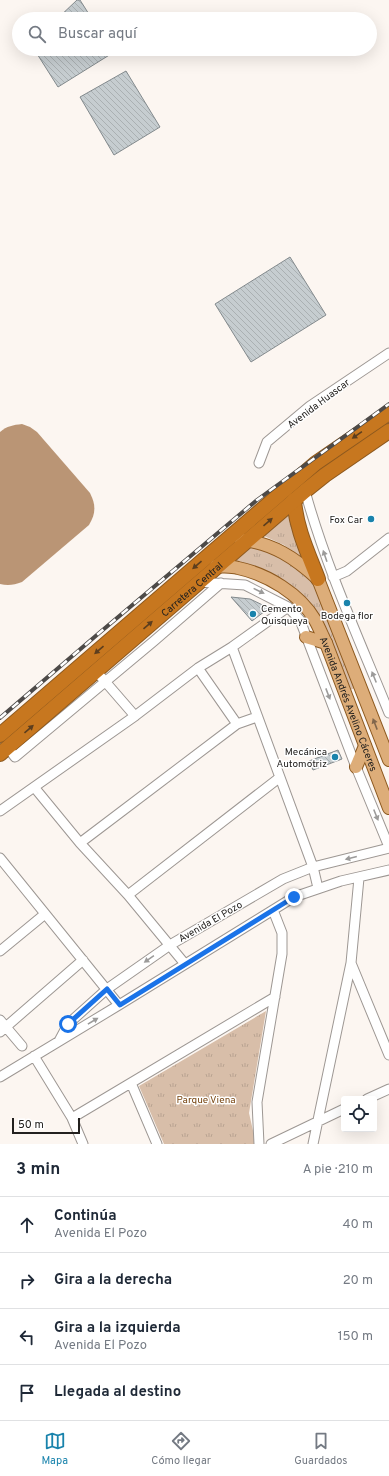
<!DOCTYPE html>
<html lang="es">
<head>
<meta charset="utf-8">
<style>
  body { margin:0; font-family:Overpass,sans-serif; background:#f6f6f7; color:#1f2937 }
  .controls { position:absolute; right:12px; bottom:12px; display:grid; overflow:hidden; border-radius:4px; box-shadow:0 4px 16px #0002 }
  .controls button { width:36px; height:36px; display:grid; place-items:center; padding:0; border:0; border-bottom:1px solid #e0e1e3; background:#fff; color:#1f2937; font:20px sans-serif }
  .scale { position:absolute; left:12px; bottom:10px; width:68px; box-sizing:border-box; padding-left:4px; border:2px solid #22201e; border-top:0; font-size:11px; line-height:14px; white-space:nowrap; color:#22201e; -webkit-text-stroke:3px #fff; paint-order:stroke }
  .stop { position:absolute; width:12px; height:12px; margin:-9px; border:3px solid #1a73e8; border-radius:50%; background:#fff }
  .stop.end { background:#1a73e8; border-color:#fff; box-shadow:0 1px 4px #0008 }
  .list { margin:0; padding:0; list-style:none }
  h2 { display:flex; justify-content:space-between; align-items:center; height:52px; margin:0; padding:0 16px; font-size:17px }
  h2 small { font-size:13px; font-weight:400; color:#747a83 }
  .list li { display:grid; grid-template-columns:26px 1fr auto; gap:12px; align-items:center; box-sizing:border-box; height:56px; padding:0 16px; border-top:1px solid #e0e1e3 }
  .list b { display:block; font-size:15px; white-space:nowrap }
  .list p { margin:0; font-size:13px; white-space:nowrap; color:#747a83 }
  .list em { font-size:13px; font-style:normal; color:#747a83 }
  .icon { flex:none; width:22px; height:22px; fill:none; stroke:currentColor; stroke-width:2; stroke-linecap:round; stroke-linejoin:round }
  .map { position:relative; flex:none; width:389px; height:1144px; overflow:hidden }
  .search { position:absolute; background:#fff; box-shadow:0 4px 16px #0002; left:12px; right:12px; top:12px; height:44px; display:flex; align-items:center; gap:10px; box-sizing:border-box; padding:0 14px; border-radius:22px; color:#747a83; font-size:15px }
  .sheet { height:276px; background:#fff }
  nav { display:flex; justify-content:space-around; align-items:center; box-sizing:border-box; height:56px; border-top:1px solid #e0e1e3; background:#fff; font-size:11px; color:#747a83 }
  nav a { display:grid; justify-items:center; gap:2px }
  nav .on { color:#1983ac }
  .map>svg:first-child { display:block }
  .grass { fill:url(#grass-tufts) }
  .water { fill:#ba9575 }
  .building { fill:url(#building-back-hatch); stroke:#838a8d }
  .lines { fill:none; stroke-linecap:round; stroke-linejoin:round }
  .minor-casing { stroke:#9d9793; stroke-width:11 }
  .major-casing { stroke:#8d591f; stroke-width:14 }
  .highway-casing { stroke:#8d591f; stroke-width:16 }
  .minor { stroke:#fff; stroke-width:9 }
  .major { stroke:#ddad79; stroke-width:12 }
  .highway { stroke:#c7771f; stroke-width:14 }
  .rail-casing { stroke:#4d4a48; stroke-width:4 }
  .rail { stroke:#fff; stroke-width:2.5; stroke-dasharray:8; stroke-linecap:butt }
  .oneway { fill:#5c3e1e }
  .oneway2 { fill:#9c9b9a }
  .oneway3 { fill:#80664c }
  .route { stroke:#1a73e8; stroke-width:5 }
  .poi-dot { fill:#1983ac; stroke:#fff; stroke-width:1.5 }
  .labels { text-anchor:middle; stroke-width:3; stroke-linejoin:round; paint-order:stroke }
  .street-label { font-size:10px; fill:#22201e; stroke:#fff }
  .poi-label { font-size:10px; fill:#22201e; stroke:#fff; text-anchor:end }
  .park-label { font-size:10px; fill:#784612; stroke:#fff }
</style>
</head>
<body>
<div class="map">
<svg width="389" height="1144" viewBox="0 0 389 1144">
  <defs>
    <pattern id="grass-tufts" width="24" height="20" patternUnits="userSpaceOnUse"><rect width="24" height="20" fill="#d8bea9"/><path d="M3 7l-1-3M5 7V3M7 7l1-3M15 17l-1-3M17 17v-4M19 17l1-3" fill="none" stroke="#b9a391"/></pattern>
    <pattern id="building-back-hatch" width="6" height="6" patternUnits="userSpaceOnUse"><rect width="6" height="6" fill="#c6cdd0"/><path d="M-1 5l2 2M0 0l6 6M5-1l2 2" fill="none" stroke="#aab0b2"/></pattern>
  </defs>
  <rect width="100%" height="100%" fill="#fcf6f1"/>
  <path class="grass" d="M289,515L305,560L284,545L264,536Z
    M253,546L288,558L317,586L355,688L350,690L320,621L276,579L251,565L235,561Z
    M266,1011L249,1113L256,1144H164L139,1086Z"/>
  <path class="water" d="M22,424L30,427L37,432L90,493C96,505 96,513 89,525L22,582C14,585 8,586 0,584V432C7,426 13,425 22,424Z"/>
  <path class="building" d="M77,0H80L92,19H57Z
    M34,49H119L58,87Z
    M126,71L160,127L114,155L80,97Z
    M290,257L326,315L251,362L215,304Z
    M231,597L250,599L269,608L252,621Z
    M338,750L342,759L313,770L309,761Z"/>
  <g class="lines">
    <defs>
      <path id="minor" d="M259,463L267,442L310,406L389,353
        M305,491C326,567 359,639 389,713
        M333,577L347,571L389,538
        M198,582L245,585L288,607L300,620L356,767L389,847
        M232,647L313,867L318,888
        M198,668L237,724
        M96,671L135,716
        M8,748L15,757L154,641L221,583
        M34,787L80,843L128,895L185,964
        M0,811L135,716L198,668L232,647L288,607
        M80,843L237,724L257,717
        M0,858L119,1005
        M128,895L279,778
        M0,951L45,914
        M351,963L389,1055
        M0,1020L22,1046
        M0,1032L83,960
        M59,1041L68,1024L107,989L170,945L283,879L313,867L389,848
        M34,1056L72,1118L83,1144
        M0,1077L119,1005L294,897L341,881L389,870
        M131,1083L157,1144
        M367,1099L389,1089
        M72,1118L275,997
        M259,1144L257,1102L282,954V933L273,910
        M271,1144L344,1109
        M313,1144L351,963L359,878"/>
      <g id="major">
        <path d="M241,540C272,542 296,559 318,579L389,760"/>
        <path id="s1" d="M216,566C223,567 231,566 238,568C267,574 300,594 315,620C319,627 322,635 326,643L389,808"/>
        <path d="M306,637L326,643"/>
        <path d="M356,767L365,746"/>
      </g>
      <g id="highway">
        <path d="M294,500C296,528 308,553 318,579"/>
        <path d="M0,735L316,463L389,413"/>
        <path id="s2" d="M0,754L305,491L325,475L389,431"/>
      </g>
    </defs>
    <use href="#minor" class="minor-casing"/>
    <use href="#major" class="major-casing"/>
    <use href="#highway" class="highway-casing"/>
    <use href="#minor" class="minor"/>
    <use href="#major" class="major"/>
    <use href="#highway" class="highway"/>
    <defs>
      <path id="rail" d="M0,718L98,634L257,500L389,404"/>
    </defs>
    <use href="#rail" class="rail-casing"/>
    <use href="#rail" class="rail"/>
  </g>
  <defs><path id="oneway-solid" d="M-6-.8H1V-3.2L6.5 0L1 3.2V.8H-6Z"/></defs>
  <g class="oneway">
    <use href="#oneway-solid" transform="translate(357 435) rotate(145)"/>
    <use href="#oneway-solid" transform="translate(268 522) rotate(-41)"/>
    <use href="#oneway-solid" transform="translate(197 565) rotate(139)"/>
    <use href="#oneway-solid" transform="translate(148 625) rotate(-41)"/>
    <use href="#oneway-solid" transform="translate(99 650) rotate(139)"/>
    <use href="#oneway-solid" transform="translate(29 729) rotate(-41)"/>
  </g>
  <g class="oneway2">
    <use href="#oneway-solid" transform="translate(325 556) rotate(-109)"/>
    <use href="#oneway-solid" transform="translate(259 591) rotate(26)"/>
    <use href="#oneway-solid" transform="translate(374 677) rotate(-112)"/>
    <use href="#oneway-solid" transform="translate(328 694) rotate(69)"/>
    <use href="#oneway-solid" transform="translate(376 815) rotate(68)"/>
    <use href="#oneway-solid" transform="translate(351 858) rotate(166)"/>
    <use href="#oneway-solid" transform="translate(149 959) rotate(145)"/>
    <use href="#oneway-solid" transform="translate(93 1021) rotate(-31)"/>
  </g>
  <use class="oneway3" href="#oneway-solid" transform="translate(375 724) rotate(-111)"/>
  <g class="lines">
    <path class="route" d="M68,1024L107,989L120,1005L294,897"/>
  </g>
  <g class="poi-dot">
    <circle cx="371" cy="519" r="4"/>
    <circle cx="347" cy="603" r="4"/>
    <circle cx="253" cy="614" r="4"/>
    <circle cx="335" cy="757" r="4"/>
  </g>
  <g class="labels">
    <g class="street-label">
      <text transform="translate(318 403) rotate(-37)" y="4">Avenida Huascar</text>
      <text dy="4" stroke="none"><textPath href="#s2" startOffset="253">Carretera Central</textPath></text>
      <text dy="4" stroke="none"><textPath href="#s1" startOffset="208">Avenida Andrés Avelino Cáceres</textPath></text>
      <text transform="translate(210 921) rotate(-30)" y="4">Avenida El Pozo</text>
    </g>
    <g class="poi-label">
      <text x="363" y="523">Fox Car</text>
      <text x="261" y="612" text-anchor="start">Cemento<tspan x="261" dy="12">Quisqueya</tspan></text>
      <text x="347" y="619" text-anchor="middle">Bodega flor</text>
      <text x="327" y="755">Mecánica<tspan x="327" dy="12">Automotriz</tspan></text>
    </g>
    <g class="park-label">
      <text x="206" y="1103">Parque Viena</text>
    </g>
  </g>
</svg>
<div class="controls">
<button><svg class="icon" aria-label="locate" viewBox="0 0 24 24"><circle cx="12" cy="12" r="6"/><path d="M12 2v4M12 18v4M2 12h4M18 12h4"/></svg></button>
</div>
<div class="scale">50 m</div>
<div class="stop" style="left:68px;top:1024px"></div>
<div class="stop end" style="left:294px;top:897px"></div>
<div class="search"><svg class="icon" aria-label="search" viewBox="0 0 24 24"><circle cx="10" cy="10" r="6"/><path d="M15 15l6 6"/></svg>Buscar aquí</div>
</div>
<section class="sheet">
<h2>3 min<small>A pie · 210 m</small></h2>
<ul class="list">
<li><svg class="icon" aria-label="ahead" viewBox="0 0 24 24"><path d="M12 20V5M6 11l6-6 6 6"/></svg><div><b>Continúa</b><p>Avenida El Pozo</p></div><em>40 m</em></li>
<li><svg class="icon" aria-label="right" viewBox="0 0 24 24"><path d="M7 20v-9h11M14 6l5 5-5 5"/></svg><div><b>Gira a la derecha</b></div><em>20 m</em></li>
<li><svg class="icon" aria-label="left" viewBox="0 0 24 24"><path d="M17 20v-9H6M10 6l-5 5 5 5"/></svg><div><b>Gira a la izquierda</b><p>Avenida El Pozo</p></div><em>150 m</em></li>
<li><svg class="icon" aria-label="arrive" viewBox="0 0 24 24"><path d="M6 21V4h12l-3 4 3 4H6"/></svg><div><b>Llegada al destino</b></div></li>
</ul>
</section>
<nav>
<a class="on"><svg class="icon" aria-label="map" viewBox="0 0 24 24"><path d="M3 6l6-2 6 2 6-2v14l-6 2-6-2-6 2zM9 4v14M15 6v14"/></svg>Mapa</a>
<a><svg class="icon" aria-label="directions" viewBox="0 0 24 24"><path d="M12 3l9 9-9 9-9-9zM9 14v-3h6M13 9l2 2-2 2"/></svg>Cómo llegar</a>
<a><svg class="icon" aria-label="saved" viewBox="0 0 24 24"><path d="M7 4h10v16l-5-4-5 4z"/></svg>Guardados</a>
</nav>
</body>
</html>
